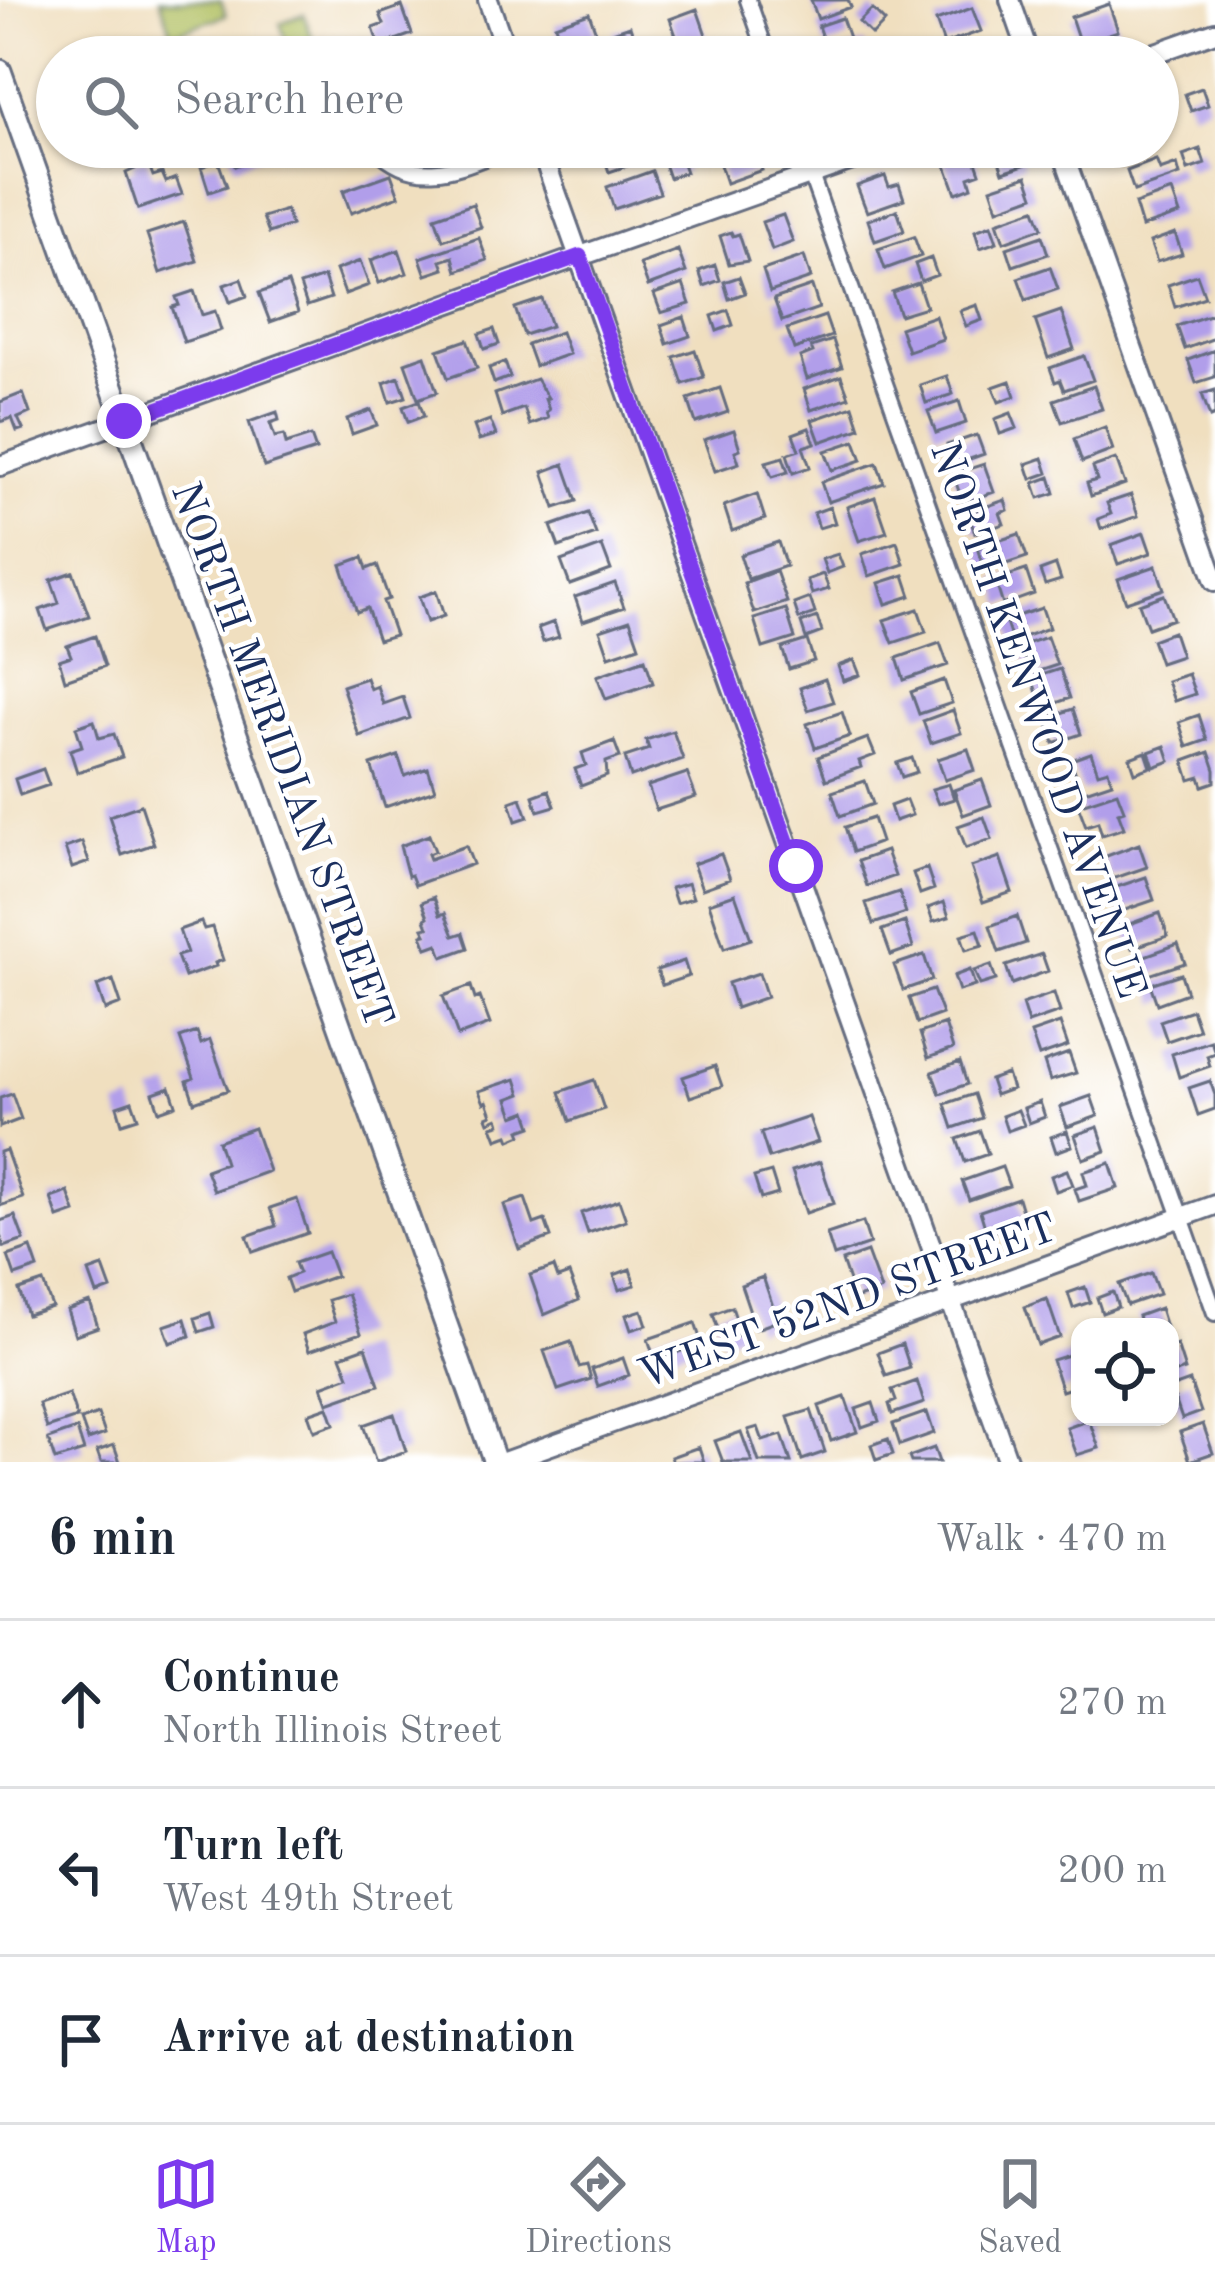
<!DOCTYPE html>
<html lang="en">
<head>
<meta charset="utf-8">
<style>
  body { margin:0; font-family:"Old Standard TT",serif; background:#f2f2f3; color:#1f2937 }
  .controls { position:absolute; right:36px; bottom:36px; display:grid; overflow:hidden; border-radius:24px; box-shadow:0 3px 9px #0004 }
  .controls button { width:108px; height:108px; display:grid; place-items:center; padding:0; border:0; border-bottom:3px solid #e0e1e3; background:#fff; color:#1f2937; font:60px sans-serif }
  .stop { position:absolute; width:36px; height:36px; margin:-27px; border:9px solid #7c3aed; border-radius:50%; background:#fff }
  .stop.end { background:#7c3aed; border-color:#fff; box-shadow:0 3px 12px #0008 }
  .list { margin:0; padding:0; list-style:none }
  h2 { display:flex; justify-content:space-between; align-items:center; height:156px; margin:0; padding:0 48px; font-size:51px }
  h2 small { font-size:39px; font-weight:400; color:#747a83 }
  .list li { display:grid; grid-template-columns:78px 1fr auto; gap:36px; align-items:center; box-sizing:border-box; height:168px; padding:0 48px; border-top:3px solid #e0e1e3 }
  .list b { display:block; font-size:45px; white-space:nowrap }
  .list p { margin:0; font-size:39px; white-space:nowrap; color:#747a83 }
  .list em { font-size:39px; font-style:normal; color:#747a83 }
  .icon { flex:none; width:66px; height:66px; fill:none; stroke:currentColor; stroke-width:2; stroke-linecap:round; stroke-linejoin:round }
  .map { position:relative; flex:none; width:1215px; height:1462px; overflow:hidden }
  .search { position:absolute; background:#fff; box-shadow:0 3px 9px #0004; left:36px; right:36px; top:36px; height:132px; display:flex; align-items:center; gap:30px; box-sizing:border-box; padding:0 42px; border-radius:66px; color:#747a83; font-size:45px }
  .sheet { height:660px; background:#fff }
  nav { display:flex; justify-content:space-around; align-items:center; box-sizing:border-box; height:168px; border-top:3px solid #e0e1e3; background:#fff; font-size:33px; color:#747a83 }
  nav a { display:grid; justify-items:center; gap:6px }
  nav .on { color:#7c3aed }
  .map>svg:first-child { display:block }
  .green { fill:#b1c062; stroke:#667860; stroke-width:3 }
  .building { fill:#b19eea }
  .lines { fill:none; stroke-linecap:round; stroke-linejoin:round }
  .street-casing { stroke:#666d80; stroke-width:20 }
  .secondary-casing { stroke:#666d80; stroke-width:24 }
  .primary-casing { stroke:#666d80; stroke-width:27 }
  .street { stroke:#fff; stroke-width:14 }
  .secondary { stroke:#fff; stroke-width:18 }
  .primary { stroke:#fff; stroke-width:21 }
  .route { stroke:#7c3aed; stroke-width:15 }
  .labels { text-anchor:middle; stroke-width:9; stroke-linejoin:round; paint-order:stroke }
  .street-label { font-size:42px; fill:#1b2f5e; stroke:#fff }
</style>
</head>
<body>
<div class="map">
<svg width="1215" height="1462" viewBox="0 0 1215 1462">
  <rect width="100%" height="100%" fill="#fff"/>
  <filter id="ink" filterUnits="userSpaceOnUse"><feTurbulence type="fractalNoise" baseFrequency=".00833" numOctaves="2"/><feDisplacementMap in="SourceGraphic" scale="24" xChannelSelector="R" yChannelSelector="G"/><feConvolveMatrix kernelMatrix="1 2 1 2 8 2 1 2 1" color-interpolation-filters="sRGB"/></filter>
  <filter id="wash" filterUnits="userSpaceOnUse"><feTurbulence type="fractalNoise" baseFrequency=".004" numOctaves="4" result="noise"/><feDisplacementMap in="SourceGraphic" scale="48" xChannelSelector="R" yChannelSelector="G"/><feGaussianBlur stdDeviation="2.7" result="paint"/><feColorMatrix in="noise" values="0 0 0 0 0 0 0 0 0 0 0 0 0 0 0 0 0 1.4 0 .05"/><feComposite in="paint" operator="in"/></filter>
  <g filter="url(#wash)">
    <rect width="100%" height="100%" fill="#f0dfbf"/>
    <path class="green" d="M160,0H221L226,15L172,34Z
      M304,14L319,57H291L280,23Z"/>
    <g id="blocks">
      <path class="building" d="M811,0H848L851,7L818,19Z
        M1109,4L1118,31L1080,44L1071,17Z
        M402,6L412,34L379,46L373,28L384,24L380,14Z
        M972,8L981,31L944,44L936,21Z
        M697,9L707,38L680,47L670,19Z
        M872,9L885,22L872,35L859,22Z
        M589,13L597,35L562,46L555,25Z
        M842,18L849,38L825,46L818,26Z
        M630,26L636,44L619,49L613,32Z
        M865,43L870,57H828V56Z
        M421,44L425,57H385V56Z
        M1202,88L1208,105L1191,111L1185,94Z
        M228,147H265L267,154L235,166Z
        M417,147H456L457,151L433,159L431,153L420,156Z
        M643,147L647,159L609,172L601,148Z
        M964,147H971L980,173L969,177L972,187L956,193L942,155Z
        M994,147H1018L1024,165L1003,172Z
        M1200,149L1205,164L1188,170L1183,155Z
        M755,150L762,170L726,183L719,162Z
        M680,155L686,172L669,178L663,161Z
        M146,158L153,176L162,173L166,182L176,178L182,194L138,209L126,173L135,169L133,162Z
        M1156,160L1160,170L1177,164L1180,175L1134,191L1127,171Z
        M218,161L227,186L209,192L201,167Z
        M652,171L660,193L614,209L607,187Z
        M391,174L399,196L351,213L343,191Z
        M885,176L889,187L899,184L904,199L867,212L857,186Z
        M1027,176L1034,196L998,209L991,188Z
        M1172,191L1180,214L1142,227L1135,204Z
        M473,204L481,227L443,240L435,217Z
        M1035,209L1042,228L1004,242L997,222Z
        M286,210L291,225L269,233L263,217Z
        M897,210L904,231L875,241L868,220Z
        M783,215L793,242L772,250L762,222Z
        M184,222L197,261L160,273L147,234Z
        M991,225L997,242L980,248L975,231Z
        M731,232L733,236L739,234L748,261L729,264L720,236Z
        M1175,233L1182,254L1157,262L1150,242Z
        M1042,236L1048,254L1013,266L1007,248Z
        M914,237L921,256L885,269L878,249Z
        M479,238L487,260L457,271L453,257L441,261L444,269L426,275L420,258Z
        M399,250L407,273L379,283L371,260Z
        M678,250L686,272L648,286L640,264Z
        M804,256L811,278L770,292L763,270Z
        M931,258L937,275L921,281L915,264Z
        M360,261L369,285L345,294L336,270Z
        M715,265L720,280L704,286L699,271Z
        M1050,267L1058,289L1026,300L1018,278Z
        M1197,275L1205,297L1175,307L1168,285Z
        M324,277L331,298L307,306L300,285Z
        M739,277L745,293L729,299L724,282Z
        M241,279L247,296L230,302L224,285Z
        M288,283L298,312L270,322L259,293Z
        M918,283L926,307L900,315L892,292Z
        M683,284L690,304L661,313L654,294Z
        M812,286L819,308L782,321L774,299Z
        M194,291L202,315L215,311L221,330L184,342L172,307L179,305L176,297Z
        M542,299L551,326L524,335L515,308Z
        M977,305L982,320L966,326L960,311Z
        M728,310L733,325L717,331L712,316Z
        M1061,311L1074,349L1048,358L1035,320Z
        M1212,314L1215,338L1185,349L1177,326Z
        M825,316L832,336L794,349L787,329Z
        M935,316L943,339L908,351L900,328Z
        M684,317L690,336L667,344L661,325Z
        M494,329L499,344L484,349L479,334Z
        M561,332L569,354L535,366L527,344Z
        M467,340L477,368L448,378L438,350Z
        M833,340L842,367L807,379L800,357L813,352L811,347Z
        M695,350L704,377L683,384L674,357Z
        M1215,350V377L1196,383L1188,360Z
        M425,356L437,392L418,399L405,363Z
        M1084,356L1093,380L1064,390L1060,380L1055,382L1050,368Z
        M505,362L510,377L494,383L489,368Z
        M841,376L849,397L811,410L804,389Z
        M947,376L953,394L926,403L920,385Z
        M399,377L406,397L390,402L384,383Z
        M536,379L548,398L545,399L549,410L546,412L548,418L530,425L524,408L502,416L495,394Z
        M1010,381L1015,396L999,402L993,387Z
        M1094,386L1102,409L1062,422L1054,400Z
        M720,388L728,412L696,423L688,399Z
        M1215,390V415L1210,417L1202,394Z
        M23,393L30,413L18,418L23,429L17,431L12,418L0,422V402Z
        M419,401L424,416L408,422L403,407Z
        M959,401L966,423L936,433L928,411Z
        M853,406L860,428L820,442L812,420Z
        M371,410L377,425L352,434L347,419Z
        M277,412L279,420L270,423L275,437L284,435L286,444L311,436L316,450L264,467L249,422Z
        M1011,413L1017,428L1000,434L995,419Z
        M490,420L496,435L479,440L474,426Z
        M1105,427L1113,450L1082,462L1074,439Z
        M809,428L815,443L803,447L810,467L793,473L787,454L799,450L793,434Z
        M734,430L740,449L735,451L739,463L715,471L704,440Z
        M977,435L984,454L953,465L947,445Z
        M855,441L862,460L832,470L825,451Z
        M783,457L788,472L772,477L766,462Z
        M1043,458L1048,473L1031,479L1026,464Z
        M1116,459L1125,484L1091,496L1087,483L1097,480L1093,467Z
        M877,463L884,483L828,502L821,482Z
        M564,464L577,501L555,508L543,472Z
        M984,464L994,492L963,503L953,474Z
        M1050,477L1055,493L1039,498L1034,483Z
        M757,494L765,519L732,531L724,506Z
        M1131,495L1138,516L1101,529L1098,519L1111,514L1107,503Z
        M875,497L887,532L859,541L847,507Z
        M1005,500L1008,510L1000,513L1004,524L975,533L968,513Z
        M830,507L835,523L819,528L814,513Z
        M588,513L596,534L559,547L551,526Z
        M1144,533L1151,553L1118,564L1111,545Z
        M1019,534L1027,557L985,571L977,548Z
        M778,542L786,566L748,579L740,555Z
        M897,542L904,564L869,576L862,554Z
        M602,546L611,570L570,585L561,561Z
        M838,554L843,567L827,573L822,559Z
        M363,557L367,569L377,565L389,599L383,601L395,635L378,640L367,608L357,612L341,565Z
        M1056,565L1061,580L1045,585L1040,571Z
        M1156,566L1164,589L1126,602L1118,579Z
        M1026,570L1034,594L1003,605L995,580Z
        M776,571L787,602L754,613L744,583Z
        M73,572L89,616L47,630L40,610L59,603L51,580Z
        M823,574L829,589L812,594L807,580Z
        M904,575L911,596L886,604L879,583Z
        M615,583L624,607L583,621L575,597Z
        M436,591L444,616L427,622L419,597Z
        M1164,595L1173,619L1148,628L1139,604Z
        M810,598L815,613L799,619L794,604Z
        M1042,608L1049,628L1012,641L1005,620Z
        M786,609L795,638L763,648L754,619Z
        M918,609L926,632L893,643L884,620Z
        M817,617L822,632L806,638L801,623Z
        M630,620L639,646L609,656L600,630Z
        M554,622L559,637L543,642L538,628Z
        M1173,632L1181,656L1160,663L1152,640Z
        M95,636L105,666L65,680L59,660L71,656L67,646Z
        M1047,637L1057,665L1030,674L1020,646Z
        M807,640L814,661L789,669L782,648Z
        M940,643L948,665L904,680L897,658Z
        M645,659L653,683L606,699L597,676Z
        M854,660L860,675L843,681L838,666Z
        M1060,669L1070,698L1042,708L1032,678Z
        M1188,674L1195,694L1174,701L1167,681Z
        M366,678L370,689L377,686L383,704L403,697L410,718L359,736L342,686Z
        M825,679L833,702L808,710L800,688Z
        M944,680L952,703L919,714L911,692Z
        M1073,709L1081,734L1054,743L1046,718Z
        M953,710L961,733L931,743L923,721Z
        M842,712L850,736L815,748L807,724Z
        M1199,715L1207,740L1187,747L1179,722Z
        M94,721L99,738L114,734L122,757L77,772L70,750L82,746L76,727Z
        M673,731L683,759L631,777L625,757L649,749L646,740Z
        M868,738L875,755L859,761L861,767L826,780L818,757Z
        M614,741L620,757L606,762L607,776L581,786L575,769L586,765L582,753Z
        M1165,746L1170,761L1154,767L1149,752Z
        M968,749L975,770L945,780L938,759Z
        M1146,752L1151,767L1135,773L1130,758Z
        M1209,752L1215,770V782L1203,786L1200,777L1190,780L1184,761Z
        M1091,753L1098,773L1108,770L1112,782L1082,792L1071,760Z
        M398,756L405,776L428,768L435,790L385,807L371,765Z
        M912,758L917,772L902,777L897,763Z
        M43,769L49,785L20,795L15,779Z
        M687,773L696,797L656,810L648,786Z
        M982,780L991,805L963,815L954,790Z
        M865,781L873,804L840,816L832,792Z
        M949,784L954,799L938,804L932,789Z
        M549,790L555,806L538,811L533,796Z
        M1117,792L1124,810L1118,812L1124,828L1102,835L1098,822L1086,826L1078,805Z
        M521,798L528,817L516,821L510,802Z
        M906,800L912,815L895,821L890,806Z
        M141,805L154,844L122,855L109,816Z
        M984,817L992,839L966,848L958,826Z
        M873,818L881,842L853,852L845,827Z
        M429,835L435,851L428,854L430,859L466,846L473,864L415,885L411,875L408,876L400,846Z
        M82,842L89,862L72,868L65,848Z
        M1139,844L1147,867L1112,879L1104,857Z
        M886,851L895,876L867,886L858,861Z
        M721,854L730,879L702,889L693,864Z
        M1000,857L1012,892L983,902L971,867Z
        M927,868L934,889L920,894L913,873Z
        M1146,877L1154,900L1119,912L1111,889Z
        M688,883L693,898L676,903L671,888Z
        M899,892L906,913L873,924L866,903Z
        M735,894L751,939L724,948L709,903Z
        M434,897L440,915L445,913L454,936L463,933L468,948L443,957L438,944L427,948L422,935L426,934L423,928L428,927L425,919L428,917L422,902Z
        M944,902L949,917L933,922L928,908Z
        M1160,913L1168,936L1132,948L1124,926Z
        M1017,916L1026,943L999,952L990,926Z
        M201,922L204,929L212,927L223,960L215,963L216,966L185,977L177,956L187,953L179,930Z
        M905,922L913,947L891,955L882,930Z
        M978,930L983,945L966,950L961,935Z
        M1178,944L1185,963L1149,975L1142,957Z
        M1042,954L1048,971L1012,984L1006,966Z
        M924,955L932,980L903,990L894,965Z
        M684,961L689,976L662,985L657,970Z
        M991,965L996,980L980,985L974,971Z
        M970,970L975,986L959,991L954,976Z
        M759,973L767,997L736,1008L728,983Z
        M1181,974L1187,993L1157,1004L1150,984Z
        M113,980L121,1004L105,1010L97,986Z
        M471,986L475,999L480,997L490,1024L458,1036L443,996Z
        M933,990L942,1014L917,1023L909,998Z
        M1054,993L1060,1012L1028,1023L1022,1004Z
        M1192,1010L1199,1030L1167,1041L1160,1021Z
        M1060,1023L1068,1046L1039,1056L1031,1033Z
        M945,1024L953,1049L928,1058L920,1033Z
        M197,1032L201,1044L210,1040L228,1090L194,1102L187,1081L194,1078L180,1038Z
        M1211,1041L1215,1053L1207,1056L1210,1066L1179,1077L1172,1054Z
        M1069,1053L1076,1073L1050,1081L1044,1062Z
        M960,1062L967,1084L940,1094L932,1072Z
        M715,1066L722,1086L690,1097L683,1077Z
        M1007,1074L1012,1089L995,1095L990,1080Z
        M516,1079L521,1094L508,1099L514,1116L527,1111L532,1126L520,1130L522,1135L510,1140L508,1135L497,1139L492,1126L500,1124L498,1118L489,1122L487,1117L492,1115L487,1101L484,1103L479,1091Z
        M594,1080L604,1109L570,1121L560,1092Z
        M1210,1081L1215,1095V1109L1198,1115L1189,1088Z
        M170,1087L176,1105L159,1111L153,1093Z
        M12,1094L21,1119L0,1127V1098Z
        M974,1094L982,1118L953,1128L945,1104Z
        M1091,1096L1098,1116L1067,1127L1060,1107Z
        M132,1101L138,1118L122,1123L117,1106Z
        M1040,1102L1045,1117L1029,1123L1024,1108Z
        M1018,1110L1024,1125L1007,1131L1002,1116Z
        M809,1117L818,1142L769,1158L761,1133Z
        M1098,1127L1106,1151L1083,1159L1075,1135Z
        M254,1128L269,1171L214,1191L206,1170L225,1163L218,1141Z
        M980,1131L988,1154L965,1162L957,1139Z
        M1067,1131L1072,1146L1056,1152L1051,1137Z
        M6,1150L23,1198L0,1206V1152Z
        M820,1162L834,1203L806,1213L792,1171Z
        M1110,1163L1118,1188L1079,1201L1075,1189L1087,1185L1083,1172Z
        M1002,1167L1009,1186L969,1200L962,1181Z
        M1067,1170L1073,1185L1056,1191L1051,1176Z
        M771,1172L778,1194L761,1199L754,1177Z
        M68,1192L75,1212L58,1218L51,1198Z
        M525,1198L534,1224L545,1220L551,1237L519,1249L504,1205Z
        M1018,1198L1025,1221L987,1234L980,1211Z
        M297,1199L308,1233L253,1252L247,1236L276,1226L270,1208Z
        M619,1200L626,1220L588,1233L581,1213Z
        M15,1216L24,1240L4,1247L0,1235V1221Z
        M863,1222L870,1244L834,1256L827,1234Z
        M31,1248L38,1268L15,1276L8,1256Z
        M327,1252L336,1276L291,1292L286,1278L299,1273L295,1263Z
        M867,1252L881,1290L855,1299L842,1261Z
        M103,1267L111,1289L97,1294L89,1272Z
        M554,1267L558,1278L569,1274L579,1300L544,1315L530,1275Z
        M630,1269L635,1285L619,1290L614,1275Z
        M1151,1273L1159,1294L1127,1305L1119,1284Z
        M763,1277L778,1321L756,1329L741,1285Z
        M43,1282L52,1307L27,1315L19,1290Z
        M1085,1287L1090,1302L1073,1308L1068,1293Z
        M1113,1292L1118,1307L1102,1313L1097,1298Z
        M347,1294L361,1333L309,1351L303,1334L335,1322L328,1300Z
        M1047,1299L1060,1337L1038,1345L1025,1307Z
        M90,1302L98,1327L75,1335L67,1310Z
        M732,1307L741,1334L722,1341L713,1314Z
        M1160,1308L1166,1327H1142L1138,1316Z
        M642,1310L647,1325L631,1330L626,1315Z
        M210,1313L214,1327L199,1332L195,1318Z
        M185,1319L190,1336L170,1343L164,1326Z
        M695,1323L702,1344L655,1360L648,1339Z
        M571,1342L579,1367L587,1365L591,1379L558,1390L544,1351Z
        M902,1344L910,1368L886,1376L878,1353Z
        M1177,1345L1185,1370L1170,1375V1347Z
        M366,1347L379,1385L328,1403L322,1386L349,1376L341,1356Z
        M1074,1353L1080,1369V1385L1062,1391L1052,1360Z
        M623,1358L629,1375L598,1386L592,1369Z
        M917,1381L924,1403L892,1414L889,1404L896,1401L892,1390Z
        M1190,1381L1201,1412L1182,1419L1175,1399L1170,1400V1388Z
        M69,1394L77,1418L47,1428L39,1404Z
        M845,1397L857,1432L831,1441L819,1406Z
        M873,1403L879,1421L862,1427L856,1409Z
        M328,1407L334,1424L314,1431L308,1414Z
        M811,1410L825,1452L802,1460L788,1417Z
        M927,1412L934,1433L900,1445L893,1424Z
        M98,1414L105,1434L88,1440L81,1420Z
        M394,1414L406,1451L376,1462L363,1425Z
        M1089,1420L1099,1448L1077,1455L1067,1428Z
        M1203,1424L1213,1453L1190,1461L1180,1432Z
        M758,1427L763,1441L782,1435L791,1462H759L748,1430Z
        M77,1429L84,1451L55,1460L48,1439Z
        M741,1432L752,1462H723L715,1441Z
        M888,1439L893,1454L876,1460L871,1445Z
        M114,1445L120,1462H101L97,1451Z
        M699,1447L704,1462H673L671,1457Z
        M934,1448L939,1462H911L909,1457Z"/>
    </g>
  </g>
  <g filter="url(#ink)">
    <use href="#blocks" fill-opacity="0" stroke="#666d80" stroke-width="3"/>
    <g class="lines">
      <defs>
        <path id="street" d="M748,0L768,57
          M375,147C419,192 463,165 513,147
          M801,147L1215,1313"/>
        <path id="secondary" d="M488,0L508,57
          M1010,0L1030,57
          M1144,57L1215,32
          M540,147L1008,1462
          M1061,147L1215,581
          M0,466L558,264L889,147
          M504,1462L1215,1205"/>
        <path id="primary" d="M0,71L495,1462"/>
      </defs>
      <use href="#street" class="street-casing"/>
      <use href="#secondary" class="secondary-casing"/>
      <use href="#primary" class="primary-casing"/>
      <use href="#street" class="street"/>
      <use href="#secondary" class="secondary"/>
      <use href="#primary" class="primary"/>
    </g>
  </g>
  <g class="lines" filter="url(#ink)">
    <path class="route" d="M124,421L580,256L796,866"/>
  </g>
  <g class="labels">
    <g class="street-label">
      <text transform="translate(1040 719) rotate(71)" y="15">NORTH KENWOOD AVENUE</text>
      <text transform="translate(284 754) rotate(70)" y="15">NORTH MERIDIAN STREET</text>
      <text transform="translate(847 1299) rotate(-20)" y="15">WEST 52ND STREET</text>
    </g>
  </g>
</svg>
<div class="controls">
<button><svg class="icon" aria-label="locate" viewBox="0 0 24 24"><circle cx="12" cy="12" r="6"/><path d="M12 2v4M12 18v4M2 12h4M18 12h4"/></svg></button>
</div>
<div class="stop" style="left:796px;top:866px"></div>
<div class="stop end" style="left:124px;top:421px"></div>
<div class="search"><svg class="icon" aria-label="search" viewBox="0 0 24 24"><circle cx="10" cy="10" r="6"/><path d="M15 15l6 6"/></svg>Search here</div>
</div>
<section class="sheet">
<h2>6 min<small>Walk · 470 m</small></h2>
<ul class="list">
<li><svg class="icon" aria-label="ahead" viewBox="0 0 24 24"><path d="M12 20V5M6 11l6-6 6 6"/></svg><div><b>Continue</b><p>North Illinois Street</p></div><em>270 m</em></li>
<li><svg class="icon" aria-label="left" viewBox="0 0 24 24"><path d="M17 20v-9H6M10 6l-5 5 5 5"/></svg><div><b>Turn left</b><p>West 49th Street</p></div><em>200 m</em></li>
<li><svg class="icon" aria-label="arrive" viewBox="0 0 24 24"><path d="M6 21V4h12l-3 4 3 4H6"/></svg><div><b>Arrive at destination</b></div></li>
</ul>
</section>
<nav>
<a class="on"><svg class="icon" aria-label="map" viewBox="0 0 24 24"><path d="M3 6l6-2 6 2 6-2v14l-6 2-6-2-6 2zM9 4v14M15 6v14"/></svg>Map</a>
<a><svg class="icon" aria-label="directions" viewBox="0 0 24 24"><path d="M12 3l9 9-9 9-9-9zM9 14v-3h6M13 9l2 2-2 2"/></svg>Directions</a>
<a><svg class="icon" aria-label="saved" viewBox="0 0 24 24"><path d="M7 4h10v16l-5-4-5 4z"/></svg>Saved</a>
</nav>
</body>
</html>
